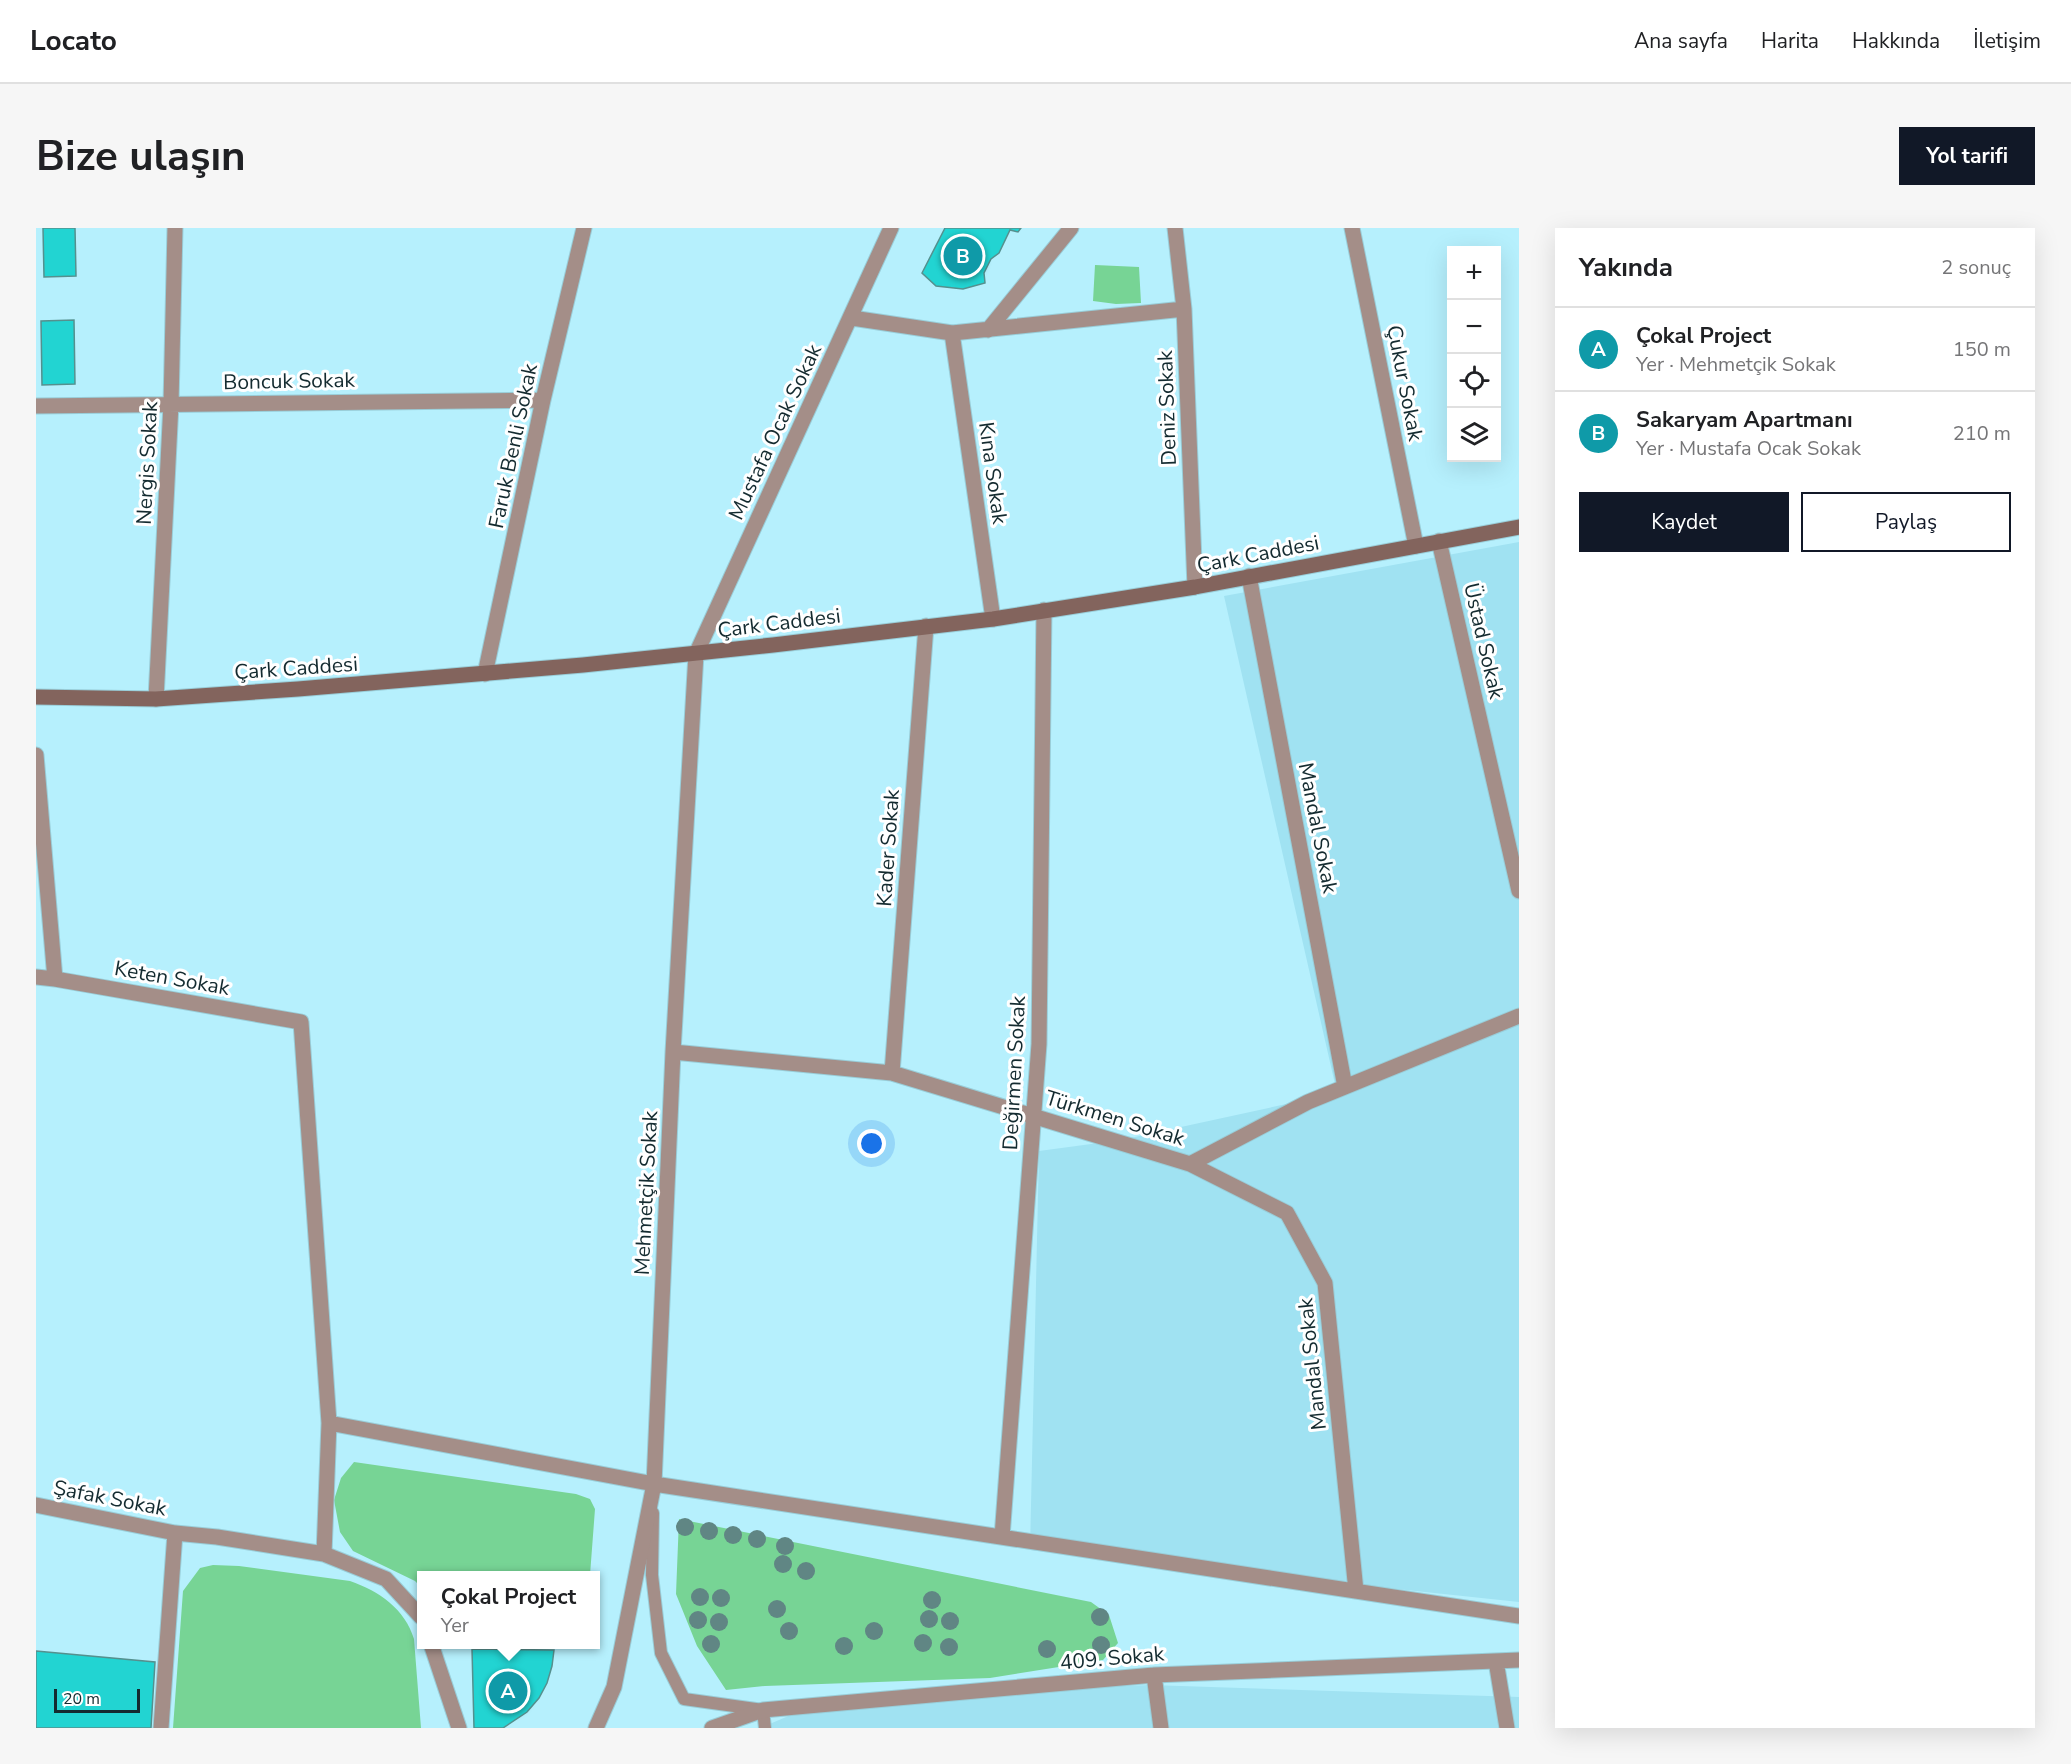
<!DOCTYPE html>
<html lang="tr">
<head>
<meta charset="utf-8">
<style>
  body { margin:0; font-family:"Nunito Sans",sans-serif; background:#f6f6f6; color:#202124 }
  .controls { position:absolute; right:18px; top:18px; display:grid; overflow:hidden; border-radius:0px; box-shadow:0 6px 24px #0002 }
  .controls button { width:54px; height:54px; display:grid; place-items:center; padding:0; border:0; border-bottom:2px solid #e0e0e0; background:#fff; color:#202124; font:30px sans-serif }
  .scale { position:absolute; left:18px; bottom:15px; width:86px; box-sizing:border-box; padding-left:6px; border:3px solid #142b30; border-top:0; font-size:16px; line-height:21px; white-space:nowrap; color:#142b30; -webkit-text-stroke:4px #fff; paint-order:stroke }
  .you { position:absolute; left:836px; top:916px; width:21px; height:21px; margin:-15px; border:4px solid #fff; border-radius:50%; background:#1a73e8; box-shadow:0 0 0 9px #1a73e833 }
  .badge { display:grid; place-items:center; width:39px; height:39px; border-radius:50%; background:#111827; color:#fff; font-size:20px; font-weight:700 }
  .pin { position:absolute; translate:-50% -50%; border:3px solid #fff; box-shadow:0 2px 6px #0006 }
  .popup { position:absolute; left:381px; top:1343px; width:183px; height:78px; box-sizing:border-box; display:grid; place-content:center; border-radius:0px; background:#fff; filter:drop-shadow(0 2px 4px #0005); font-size:20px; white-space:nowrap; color:#757577 }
  .popup b { font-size:22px; color:#202124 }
  .popup::after { content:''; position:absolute; left:50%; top:100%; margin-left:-12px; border:12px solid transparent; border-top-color:#fff }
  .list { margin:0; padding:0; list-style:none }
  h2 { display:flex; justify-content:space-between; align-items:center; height:78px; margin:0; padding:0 24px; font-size:26px }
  h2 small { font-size:20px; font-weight:400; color:#757577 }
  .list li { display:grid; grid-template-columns:39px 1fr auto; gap:18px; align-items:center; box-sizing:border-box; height:84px; padding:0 24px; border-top:2px solid #e0e0e0 }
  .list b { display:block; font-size:22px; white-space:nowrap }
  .list p { margin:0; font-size:20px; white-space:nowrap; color:#757577 }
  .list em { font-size:20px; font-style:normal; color:#757577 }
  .actions { display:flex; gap:12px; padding:18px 24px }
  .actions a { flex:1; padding:14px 0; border:2px solid #111827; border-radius:0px; text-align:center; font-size:21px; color:#111827 }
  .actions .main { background:#111827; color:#fff }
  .icon { flex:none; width:33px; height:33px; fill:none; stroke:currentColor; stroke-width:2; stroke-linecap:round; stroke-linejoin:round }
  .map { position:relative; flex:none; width:1483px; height:1500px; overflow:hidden; border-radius:0px }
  header { display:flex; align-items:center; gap:36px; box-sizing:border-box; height:84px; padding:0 30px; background:#fff; border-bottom:2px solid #e0e0e0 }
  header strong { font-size:28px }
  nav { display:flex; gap:33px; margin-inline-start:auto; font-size:21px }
  .intro { display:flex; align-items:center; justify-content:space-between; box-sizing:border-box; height:144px; padding:0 36px }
  h1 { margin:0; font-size:42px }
  .button { padding:15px 27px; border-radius:0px; background:#111827; color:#fff; font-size:21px; font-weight:700 }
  main { display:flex; gap:36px; padding:0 36px }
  aside { flex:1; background:#fff; border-radius:0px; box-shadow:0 6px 24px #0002 }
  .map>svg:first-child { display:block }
  .built { fill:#a0e2f2 }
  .green { fill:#77d495 }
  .building { fill:#22d4d2; stroke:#55908e; stroke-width:1.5 }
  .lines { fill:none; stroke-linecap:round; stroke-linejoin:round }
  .lane-casing { stroke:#99cdd8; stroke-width:14 }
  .street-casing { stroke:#99cdd8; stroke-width:17 }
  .secondary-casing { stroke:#99cdd8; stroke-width:17 }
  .lane { stroke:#a48e88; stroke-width:12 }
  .street { stroke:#a48e88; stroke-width:15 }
  .secondary { stroke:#83645d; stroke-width:15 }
  .tree { fill:#608684 }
  .labels { text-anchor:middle; stroke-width:6; stroke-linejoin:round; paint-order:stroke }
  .street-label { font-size:21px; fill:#142b30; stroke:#fff }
</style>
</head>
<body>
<header>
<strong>Locato</strong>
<nav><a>Ana sayfa</a><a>Harita</a><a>Hakkında</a><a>İletişim</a></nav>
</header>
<div class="intro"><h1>Bize ulaşın</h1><a class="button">Yol tarifi</a></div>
<main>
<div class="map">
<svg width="1483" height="1500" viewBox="0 0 1483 1500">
  <rect width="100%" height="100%" fill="#b6f0fd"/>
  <path class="built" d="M1483,314V1374L994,1322L1003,923L1085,912L1301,865L1188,368Z
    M1114,1457L1483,1469V1500H724L797,1469Z"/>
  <path class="green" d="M1059,37L1103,39L1105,75L1080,76L1057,73Z
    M318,1234L540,1266L554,1271L559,1281L554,1347L385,1348V1359L379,1353L317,1323L304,1304L298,1272L305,1250Z
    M643,1291L1055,1374L1073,1387L1082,1415L1067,1432L954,1450L729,1458L690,1462L661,1418L640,1366Z
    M177,1337L203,1338L314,1353C343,1363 369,1381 378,1411L385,1500H137L147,1363L164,1340Z"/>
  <path class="building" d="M7,0H39L40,48L8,49Z
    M909,0H985L982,4L974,2L963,25L955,31L948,45L949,55L927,61L900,58L886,45Z
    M38,92L39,156L6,157L5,93Z
    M436,1421L518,1422L516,1438L511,1455L503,1470L491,1484L467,1500H438Z
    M0,1423L119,1434L115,1500H0Z"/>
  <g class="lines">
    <defs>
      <path id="lane" d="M617,1285L616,1347L625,1425L648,1471L727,1482L729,1500"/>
      <path id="street" d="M1139,0L1148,81L1159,359
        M1316,0L1380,318
        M816,90L916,105L1148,81
        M952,102L1035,0
        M916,105L957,391
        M0,178L507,172
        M1403,313L1483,663
        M1213,348L1309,859
        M449,446L507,172L548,0
        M120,471L135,176L139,0
        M0,527L19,751
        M0,749L19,751L265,794L293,1195L288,1326
        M637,824L856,845L1154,936L1272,874L1483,788
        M856,845L890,398
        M1154,936L1251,985L1289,1055L1320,1363
        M293,1195L618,1256L1483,1388
        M0,1277L139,1305L181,1309L288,1326L350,1351L385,1389
        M966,1309L1003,816L1008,382
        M395,1416L423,1500
        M1460,1433L1471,1500
        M1118,1447L1125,1500
        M125,1500L139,1305
        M560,1500L578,1459L618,1256L637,824L660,426L855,0
        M676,1500L727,1482L1118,1447L1483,1432"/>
      <path id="secondary" d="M0,469L120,471L262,461L547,437L737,417L957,391L1159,359L1483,299"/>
    </defs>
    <use href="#lane" class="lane-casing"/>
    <use href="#street" class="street-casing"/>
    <use href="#secondary" class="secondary-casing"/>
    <use href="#lane" class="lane"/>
    <use href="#street" class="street"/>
    <use href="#secondary" class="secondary"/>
  </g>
  <g class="tree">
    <circle cx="649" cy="1299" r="9"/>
    <circle cx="673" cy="1303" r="9"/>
    <circle cx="697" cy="1307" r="9"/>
    <circle cx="721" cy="1311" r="9"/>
    <circle cx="749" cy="1318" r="9"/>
    <circle cx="747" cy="1336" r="9"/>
    <circle cx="770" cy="1343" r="9"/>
    <circle cx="664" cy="1369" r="9"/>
    <circle cx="685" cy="1370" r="9"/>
    <circle cx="896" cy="1372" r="9"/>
    <circle cx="741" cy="1381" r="9"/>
    <circle cx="1064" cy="1389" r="9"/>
    <circle cx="893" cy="1391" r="9"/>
    <circle cx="662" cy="1392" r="9"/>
    <circle cx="914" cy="1393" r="9"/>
    <circle cx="683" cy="1394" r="9"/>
    <circle cx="753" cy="1403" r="9"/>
    <circle cx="838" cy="1403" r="9"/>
    <circle cx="887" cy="1415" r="9"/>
    <circle cx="675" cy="1416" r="9"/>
    <circle cx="1065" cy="1417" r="9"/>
    <circle cx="808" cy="1418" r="9"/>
    <circle cx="913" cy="1419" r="9"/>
    <circle cx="1011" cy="1421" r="9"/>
  </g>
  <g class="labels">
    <g class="street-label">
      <text transform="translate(253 153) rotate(-1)" y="7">Boncuk Sokak</text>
      <text transform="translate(1369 155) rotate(79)" y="7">Çukur Sokak</text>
      <text transform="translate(1131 180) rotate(-92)" y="7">Deniz Sokak</text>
      <text transform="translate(739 204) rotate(-65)" y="7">Mustafa Ocak Sokak</text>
      <text transform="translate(477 218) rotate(-78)" y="7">Faruk Benli Sokak</text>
      <text transform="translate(111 235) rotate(-87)" y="7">Nergis Sokak</text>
      <text transform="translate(957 245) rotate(82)" y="7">Kına Sokak</text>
      <text transform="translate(1222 326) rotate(-11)" y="7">Çark Caddesi</text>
      <text transform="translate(743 395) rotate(-7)" y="7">Çark Caddesi</text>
      <text transform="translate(1448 413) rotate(77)" y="7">Üstad Sokak</text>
      <text transform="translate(260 440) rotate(-4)" y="7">Çark Caddesi</text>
      <text transform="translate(1282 600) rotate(79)" y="7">Mandal Sokak</text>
      <text transform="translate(852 620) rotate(-86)" y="7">Kader Sokak</text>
      <text transform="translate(136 750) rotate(10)" y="7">Keten Sokak</text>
      <text transform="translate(978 845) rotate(-87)" y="7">Değirmen Sokak</text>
      <text transform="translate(1079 890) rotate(17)" y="7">Türkmen Sokak</text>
      <text transform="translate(610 965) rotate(-87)" y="7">Mehmetçik Sokak</text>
      <text transform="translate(1276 1136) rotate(-96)" y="7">Mandal Sokak</text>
      <text transform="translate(74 1270) rotate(11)" y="7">Şafak Sokak</text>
      <text transform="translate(1076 1430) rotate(-5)" y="7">409. Sokak</text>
    </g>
  </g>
</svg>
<div class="controls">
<button>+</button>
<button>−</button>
<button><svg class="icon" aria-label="locate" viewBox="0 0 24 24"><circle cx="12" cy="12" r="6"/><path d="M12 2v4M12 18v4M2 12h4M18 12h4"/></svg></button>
<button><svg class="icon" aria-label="layers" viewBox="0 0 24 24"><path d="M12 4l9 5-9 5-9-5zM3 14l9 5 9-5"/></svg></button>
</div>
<div class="scale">20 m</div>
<div class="you"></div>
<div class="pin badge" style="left:472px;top:1463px;background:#0f9aa8">A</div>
<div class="popup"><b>Çokal Project</b>Yer</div>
<div class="pin badge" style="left:927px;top:28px;background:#0f9aa8">B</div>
</div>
<aside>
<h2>Yakında<small>2 sonuç</small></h2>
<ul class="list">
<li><span class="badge" style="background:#0f9aa8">A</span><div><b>Çokal Project</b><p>Yer · Mehmetçik Sokak</p></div><em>150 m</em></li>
<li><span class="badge" style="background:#0f9aa8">B</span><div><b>Sakaryam Apartmanı</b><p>Yer · Mustafa Ocak Sokak</p></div><em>210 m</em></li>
</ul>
<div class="actions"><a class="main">Kaydet</a><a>Paylaş</a></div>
</aside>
</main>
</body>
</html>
